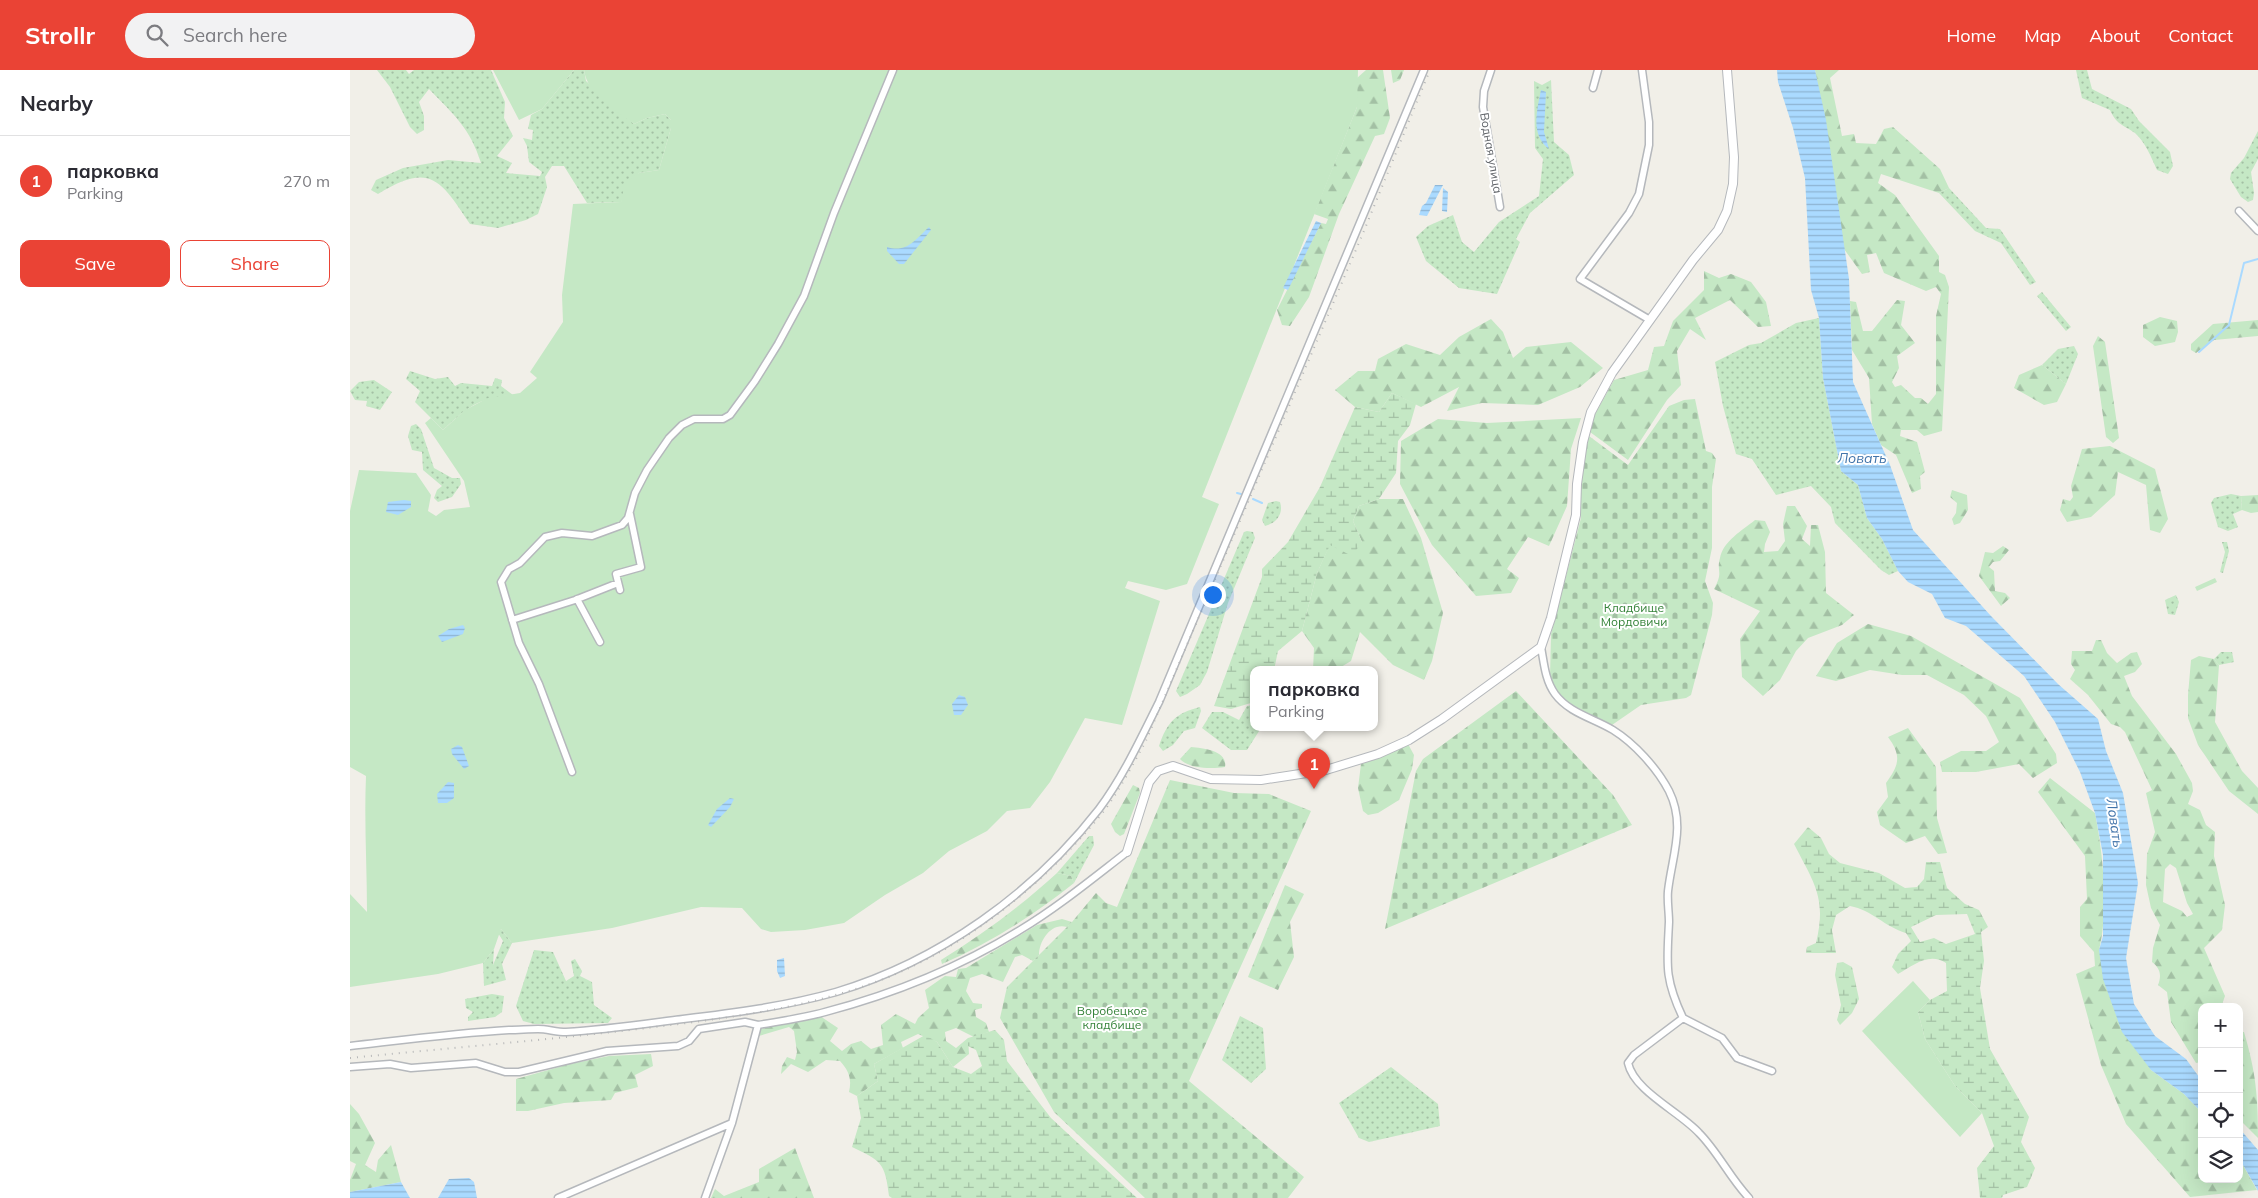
<!DOCTYPE html>
<html lang="en">
<head>
<meta charset="utf-8">
<style>
  body { margin:0; font-family:Mulish,sans-serif; background:#f2f2f3; color:#2b2b33 }
  .controls { position:absolute; right:15px; bottom:15px; display:grid; overflow:hidden; border-radius:10px; box-shadow:0 5px 20px #0002 }
  .controls button { width:45px; height:45px; display:grid; place-items:center; padding:0; border:0; border-bottom:1px solid #e1e1e2; background:#fff; color:#2b2b33; font:25px sans-serif }
  .you { position:absolute; left:862px; top:524px; width:18px; height:18px; margin:-12px; border:4px solid #fff; border-radius:50%; background:#1a73e8; box-shadow:0 0 0 8px #1a73e833 }
  .badge { display:grid; place-items:center; width:32px; height:32px; border-radius:50%; background:#ea4335; color:#fff; font-size:16px; font-weight:700 }
  .pin { position:absolute; translate:-50% -41px; filter:drop-shadow(0 1px 2px #0008) }
  .pin::after { content:''; position:absolute; top:26px; width:18px; height:15px; background:inherit; clip-path:polygon(0 0,100% 0,50% 100%) }
  .popup { position:absolute; left:900px; top:596px; width:128px; height:65px; box-sizing:border-box; display:grid; place-content:center; border-radius:10px; background:#fff; filter:drop-shadow(0 1px 4px #0005); font-size:16px; white-space:nowrap; color:#7c7c81 }
  .popup b { font-size:19px; color:#2b2b33 }
  .popup::after { content:''; position:absolute; left:50%; top:100%; margin-left:-10px; border:10px solid transparent; border-top-color:#fff }
  .list { margin:0; padding:0; list-style:none }
  h2 { display:flex; justify-content:space-between; align-items:center; height:65px; margin:0; padding:0 20px; font-size:21px }
  h2 small { font-size:16px; font-weight:400; color:#7c7c81 }
  .list li { display:grid; grid-template-columns:32px 1fr auto; gap:15px; align-items:center; box-sizing:border-box; height:90px; padding:0 20px; border-top:1px solid #e1e1e2 }
  .list b { display:block; font-size:19px; white-space:nowrap }
  .list p { margin:0; font-size:16px; white-space:nowrap; color:#7c7c81 }
  .list em { font-size:16px; font-style:normal; color:#7c7c81 }
  .actions { display:flex; gap:10px; padding:15px 20px }
  .actions a { flex:1; padding:11px 0; border:1px solid #ea4335; border-radius:10px; text-align:center; font-size:18px; color:#ea4335 }
  .actions .main { background:#ea4335; color:#fff }
  .icon { flex:none; width:28px; height:28px; fill:none; stroke:currentColor; stroke-width:2; stroke-linecap:round; stroke-linejoin:round }
  .map { position:relative; flex:none; width:1908px; height:1128px; overflow:hidden }
  header { display:flex; align-items:center; gap:30px; box-sizing:border-box; height:70px; padding:0 25px; background:#ea4335; color:#fff }
  header strong { font-size:24px }
  nav { display:flex; gap:28px; margin-inline-start:auto; font-size:18px }
  .search { width:350px; height:45px; background:#f2f2f3; display:flex; align-items:center; gap:12px; box-sizing:border-box; padding:0 18px; border-radius:28px; color:#7c7c81; font-size:19px }
  main { display:flex }
  aside { flex:1; background:#fff }
  .map>svg:first-child { display:block }
  .grass { fill:url(#grass-dots) }
  .forest { fill:url(#forest-firs); fill-rule:evenodd }
  .wetland { fill:url(#wetland-marsh); fill-rule:evenodd }
  .cemetery { fill:url(#cemetery-stones) }
  .garden { fill:#c5e8c5 }
  .water { fill:url(#water-rules) }
  .lines { fill:none; stroke-linecap:round; stroke-linejoin:round }
  .stream { stroke:#aadaff; stroke-width:2 }
  .minor-casing { stroke:#b5b8bc; stroke-width:9 }
  .tertiary-casing { stroke:#b5b8bc; stroke-width:10 }
  .minor { stroke:#fff; stroke-width:6 }
  .tertiary { stroke:#fff; stroke-width:8 }
  .rail { stroke:#b6b7b8; stroke-width:2; stroke-dasharray:1 6; stroke-linecap:butt }
  .labels { text-anchor:middle; stroke-width:4; stroke-linejoin:round; paint-order:stroke }
  .street-label { font-size:12px; fill:#5f6368; stroke:#fff }
  .park-label { font-size:12px; fill:#348238; stroke:#fff }
  .water-label { font-size:14px; font-style:italic; fill:#4174aa; stroke:#fff }
</style>
</head>
<body>
<header>
<strong>Strollr</strong>
<div class="search"><svg class="icon" aria-label="search" viewBox="0 0 24 24"><circle cx="10" cy="10" r="6"/><path d="M15 15l6 6"/></svg>Search here</div>
<nav><a>Home</a><a>Map</a><a>About</a><a>Contact</a></nav>
</header>
<main>
<aside>
<h2>Nearby<small></small></h2>
<ul class="list">
<li><span class="badge">1</span><div><b>парковка</b><p>Parking</p></div><em>270 m</em></li>
</ul>
<div class="actions"><a class="main">Save</a><a>Share</a></div>
</aside>
<div class="map">
<svg width="1908" height="1128" viewBox="0 0 1908 1128">
  <defs>
    <pattern id="grass-dots" width="8" height="8" patternUnits="userSpaceOnUse" patternTransform="scale(1.25)"><rect width="8" height="8" fill="#c5e8c5"/><path d="M2 2h.1M6 6h.1" fill="none" stroke="#a3c0a4" stroke-width="1.8" stroke-linecap="round"/></pattern>
    <pattern id="forest-firs" width="22" height="20" patternUnits="userSpaceOnUse" patternTransform="scale(1.25)"><rect width="22" height="20" fill="#c5e8c5"/><path d="M5 1l3.5 6h-7zM16 11l3.5 6h-7z" fill="#a3c0a4"/></pattern>
    <pattern id="wetland-marsh" width="20" height="14" patternUnits="userSpaceOnUse" patternTransform="scale(1.25)"><rect width="20" height="14" fill="#c5e8c5"/><path d="M1 5h8M5 5V1M11 12h8M15 12V8" fill="none" stroke="#a3c0a4"/></pattern>
    <pattern id="cemetery-stones" width="16" height="16" patternUnits="userSpaceOnUse" patternTransform="scale(1.25)"><rect width="16" height="16" fill="#c5e8c5"/><path d="M2 7V4a2 2 0 0 1 4 0v3zM10 15v-3a2 2 0 0 1 4 0v3z" fill="#a3c0a4"/></pattern>
    <pattern id="water-rules" width="6" height="5" patternUnits="userSpaceOnUse" patternTransform="scale(1.25)"><rect width="6" height="5" fill="#aadaff"/><path d="M0 2.5h6" fill="none" stroke="#8eb4d2"/></pattern>
  </defs>
  <rect width="100%" height="100%" fill="#f1efe8"/>
  <path class="grass" d="M27,0H56L59,4L64,0H141L155,32L154,48L163,66L147,86L162,93L156,103L190,106L192,102L179,92L177,76L173,68L182,70L183,60L178,59L181,45L192,39L224,0H234L236,11L284,54L297,48L315,44L321,50V58L309,100L289,103L271,132L237,133L214,96H202L195,107L197,117L188,144L176,150L148,158L120,154C90,109 80,92 28,124L21,120L26,110L53,98L98,90L131,93C120,58 104,45 79,19L69,32L74,46V60L67,64L60,57L40,17Z
    M1726,0H1737L1742,19L1781,39L1789,51L1820,82L1823,96L1818,104L1807,100C1801,87 1796,73 1785,63C1772,54 1767,55 1760,40L1732,28Z
    M1201,10L1204,72L1219,85L1224,105L1180,143L1166,169L1170,172L1147,224L1109,218L1076,191L1066,167L1078,156L1103,145L1112,172L1124,182L1149,152L1189,126L1193,89L1185,78L1184,11L1192,15Z
    M1908,61V89L1901,102L1904,123L1903,130L1898,132L1891,127L1880,109L1881,103L1894,88Z
    M1599,118L1636,158L1650,159L1686,212L1680,215L1651,173L1625,161L1589,123Z
    M1692,222L1721,257L1716,261L1687,226Z
    M1469,248L1473,308L1491,401L1508,415L1517,448L1532,469L1548,501L1539,505L1531,500L1485,453L1481,437L1461,416L1426,425L1402,389L1386,384L1373,336L1365,292L1399,275L1411,273L1446,253Z
    M1724,276L1728,284L1716,314L1692,295L1708,279Z
    M60,301L85,309L98,307L105,316L111,313L142,316L145,308L152,310L151,316L163,325C127,329 119,336 93,360L65,332L70,321L56,309Z
    M24,310L42,322L30,340L16,336L17,331L5,330L0,321L9,312Z
    M66,354L71,359L84,398L102,408H110L111,414L102,427L88,432L84,428L87,420L92,416L73,400L72,382L62,380L58,366L61,356Z
    M1881,424L1891,426L1892,440L1883,444L1888,457L1878,461L1868,457L1861,433L1864,428Z
    M926,431L930,432C934,444 926,453 915,456L912,450L918,433Z
    M897,461L903,462L905,468L878,533L857,602L850,615L837,624L830,627L826,621L894,462Z
    M1872,472H1877L1879,481L1873,503L1870,502L1875,482Z
    M1826,525L1829,532L1825,545L1818,544L1815,530Z
    M1871,582H1882L1884,592L1869,595L1864,589Z
    M904,635V658H911L897,680H881L852,658L862,642H873L889,650L897,636Z
    M850,637L851,641L845,658L834,661L823,675L813,681L809,676C817,652 826,643 850,637Z
    M739,766H743L744,775L724,813L721,806L707,803Z
    M151,859L162,873L152,894L156,910L134,916L133,893L144,879L143,895L153,871L148,863Z
    M184,880L203,882L216,911L224,906L221,891L225,889L232,901L230,906L242,912L244,935L262,948L258,953L184,954L173,951L166,936Z
    M142,924L154,926L152,942L145,947L118,951V947L123,942L116,938L115,929Z
    M890,946L913,958L916,999L901,1013L872,990Z
    M1041,997L1088,1034L1090,1056L1019,1072L1009,1068L989,1033Z"/>
  <path class="forest" d="M1016,0H1033L1040,48L1034,64L1025,66L989,144L959,227L940,256L932,255L927,240L971,153L976,154L978,149L964,144L1007,37V8Z
    M1041,0H1054L1050,10L1043,13Z
    M1465,0H1489L1480,8L1492,66L1504,64L1506,73L1526,74L1534,59L1543,57L1590,99L1599,118L1589,123L1531,104L1528,113L1545,125L1589,186V202L1595,205L1599,217L1592,361L1574,366L1567,360H1551L1550,366L1567,372L1575,402L1570,406L1571,419L1562,423L1546,385L1531,375L1522,354L1519,308L1502,280L1500,231L1506,232L1513,261H1522L1547,230L1555,231L1551,255L1565,273L1547,286L1549,298L1542,312L1545,317L1551,315L1565,328H1571L1578,334L1586,324V246L1591,224L1586,217L1576,221L1534,203L1526,183L1517,185L1520,202L1512,204L1494,179Z
    M1354,201L1369,208L1381,204L1401,212L1416,232L1421,256L1408,257L1380,230L1345,248L1356,270L1340,259L1327,281L1331,315L1317,330L1278,390L1240,362L1244,346L1264,310L1298,300L1304,277L1314,276L1323,251L1354,220Z
    M1810,247L1827,251L1828,262L1825,272L1805,276L1793,267V255Z
    M1141,249L1153,262L1163,288L1176,277L1221,272L1253,298L1230,317L1188,335L1132,333L1097,341L1109,317L1071,337L1042,323L1029,342L1005,337L985,320L1008,301H1025L1028,289L1056,274L1090,285L1109,267Z
    M1908,250V266L1864,270L1846,283L1841,280V274L1863,254Z
    M1748,266L1755,272L1769,368L1763,373L1756,367L1743,276Z
    M1692,295L1716,314L1707,332L1694,335L1664,318L1669,305Z
    M1231,348L1221,379L1217,436L1199,476L1178,467L1157,499L1169,508L1161,523L1126,526L1082,475L1050,414L1051,371L1088,349L1137,353Z
    M1760,376L1805,399L1818,449L1810,463L1800,460L1796,415L1768,402L1765,425L1741,447L1717,452L1710,440L1713,429L1720,431L1723,427L1721,416L1732,379Z
    M1602,420L1617,425L1618,440L1610,453L1604,455L1602,449L1606,443L1607,433L1600,427Z
    M1908,425V442L1901,443L1892,440L1891,426Z
    M1029,429H1053L1071,468L1093,543L1082,591L1074,610L1043,595L1010,562L1001,591L986,600H963L964,578L952,561L967,503L980,474L1012,472L1003,451L1009,436Z
    M1437,436H1445L1457,456L1452,469L1460,476L1461,455H1468L1475,482L1476,523L1504,545L1492,555L1458,568L1446,581L1430,610L1413,626L1392,607L1390,569L1410,541L1364,519C1374,501 1366,502 1370,488C1373,471 1393,460 1405,450L1415,451L1420,462L1415,474L1414,482L1428,481L1435,471L1433,454Z
    M1653,476L1659,480L1650,491L1643,492L1639,497L1644,501L1645,521L1655,523L1660,528L1651,536L1629,506L1635,482L1643,483Z
    M1865,508L1867,512L1847,521L1845,517Z
    M1518,554L1561,566L1670,628L1706,684L1707,693L1683,708L1669,694L1626,702H1592L1590,692L1611,681H1636L1649,672L1636,646L1614,625L1577,605H1552L1520,600L1486,611L1466,606L1487,573Z
    M1746,570H1751L1757,583L1767,593L1781,583L1787,582L1792,594L1785,602L1774,606L1782,626L1826,684L1842,713L1843,721L1838,734L1850,740L1856,755L1865,762L1864,786L1875,835L1872,860L1854,878L1875,926L1871,937H1852V992L1846,993L1821,952L1817,922L1808,915C1812,905 1810,898 1802,892L1803,878L1810,855L1801,838L1796,815L1797,784L1805,762L1796,723L1802,720L1775,662L1770,657L1761,654L1738,625L1720,609L1725,600L1721,594L1722,581H1742ZM1820,794L1826,798L1837,833L1843,844L1837,847L1832,841L1813,832L1815,799Z
    M1849,586L1864,589L1869,595L1865,652L1892,701L1908,718V744L1879,721L1848,675L1838,648V625L1841,590Z
    M1558,658L1586,697L1587,748L1597,783L1588,784L1575,766L1556,773L1530,755L1527,742L1538,727L1536,713C1549,695 1552,686 1538,667Z
    M1058,674L1064,685L1062,699L1049,730L1028,743L1018,745L1013,741L1008,718L1011,694Z
    M841,677C854,678 878,681 875,697C862,699 839,699 830,689Z
    M1700,708L1745,743C1753,784 1759,839 1749,880L1801,1000L1834,1024L1852,1043V1109H1889V1088L1907,1120L1840,1127L1776,1054L1751,995L1726,904L1745,896L1744,882L1730,866V837L1737,829L1735,786L1688,722Z
    M783,715L789,718L790,723L774,764L770,766L765,762L761,754Z
    M707,803L721,806L724,813C684,845 640,873 592,894L591,890C633,864 671,836 707,803Z
    M935,815L954,824L940,852L944,887L928,920L898,907Z
    M712,849L722,852L717,857C701,852 689,871 689,885L683,891L672,885L665,887L653,912L632,904L620,908L616,921L623,933L632,934V938L625,940L626,947L636,953L639,962L624,967L606,958L595,962L596,971L606,978L618,968L619,984L603,997L587,972L568,964L551,972L553,978L524,994L528,1011L507,1026L499,1022C502,1009 499,1001 490,991L476,990L458,1002L441,994L431,1004L432,996L437,987L445,990L447,982L444,961L439,957L409,966L411,959L470,946L488,958L480,971L492,981L501,974L511,971L521,979L533,975L531,955L546,944L565,954L568,948L579,938L575,920L595,906L606,907L608,899L616,898L687,855Z
    M1889,962H1894C1906,1003 1908,1026 1908,1068L1889,1049Z
    M301,984L303,996L285,1005L288,1017L265,1023L261,1030L214,1033L178,1041H166V1009L220,994L259,986Z
    M0,1034L9,1044L25,1073L15,1095L26,1102L28,1090L41,1075L51,1112L0,1122V1110L6,1094L0,1091Z
    M445,1078L464,1128H361L365,1119L374,1126L409,1112V1099Z"/>
  <path class="wetland" d="M1042,323L1066,334L1060,355L1048,371L1046,403L1029,429L1009,436L1003,451L1012,472L1002,486L980,475L967,503L952,561L928,581L924,600H904V632L881,639L864,636L912,507V499L938,472L970,417L1005,337L1029,342Z
    M1458,757L1471,768L1479,784L1490,793L1529,803L1555,818L1567,817L1574,809L1576,792H1590L1597,818L1615,834L1629,840L1638,857L1631,862L1634,891L1630,918L1640,979L1679,1047L1671,1072L1685,1098L1677,1117L1653,1125L1652,1128H1630L1627,1098L1644,1076L1632,1043L1605,1016L1575,969L1568,942L1580,930L1597,921L1596,893C1579,882 1564,895 1548,904L1542,897L1548,884L1561,871L1556,863C1535,857 1522,840 1500,836L1486,845L1482,860L1486,883H1456L1457,877L1466,873C1477,828 1464,813 1444,774ZM1617,844L1625,864L1596,874L1584,868L1570,872L1561,857L1586,845Z
    M1493,892L1502,897L1509,929L1502,943L1490,955L1487,950L1491,935L1485,905L1487,893Z
    M645,960L654,970L657,991L701,1048L787,1128H542L539,1126C535,1092 531,1091 502,1077L511,1048L507,1026L528,1011L524,994L575,965L587,972L603,997L621,1004L632,996L626,980L618,976V968Z"/>
  <path class="cemetery" d="M1345,329L1356,381L1362,383L1366,389L1362,417V478L1355,511L1363,533L1362,545L1341,625L1336,628L1291,635L1262,655L1221,636L1208,623L1200,607L1201,564L1231,448L1230,423L1235,374L1239,366L1278,395L1319,336L1334,330Z
    M1166,621L1263,725L1282,755L1035,859L1066,701L1073,689Z
    M820,710L884,723L919,724L961,741L839,1011L954,1107L938,1128H795L704,1042L650,948L657,917L722,852L746,823L756,833L767,837Z"/>
  <path class="garden" d="M143,0H224L192,39L169,50Z
    M234,0H1008L1007,37L852,427L869,434L837,514L816,520L778,511L775,518L810,531L772,655L735,648L700,712L680,738L657,741L637,761L599,781L573,803L535,825L494,853L455,860L421,862L411,859L392,838L351,837L262,858L162,873L151,859L144,879L133,893L88,904L0,917V824L17,842C17,796 14,751 16,706L0,697V441L9,400L66,403L81,425L78,441L86,446L94,440L120,437L114,411L75,353L81,348L93,360L115,340L138,328L170,323L187,308L180,302L213,252L212,225L223,134L271,132L275,112L289,103L309,100L321,58V50L315,44L297,48L284,54C266,40 237,24 234,0Z
    M1563,911L1580,930L1568,942L1575,969L1605,1016L1632,1043L1610,1067L1512,961Z"/>
  <path class="water" d="M1427,0H1465L1476,50L1499,209L1503,312L1540,395L1563,460L1641,546L1708,614L1748,649L1756,681L1773,723L1788,813L1776,888L1784,934L1805,966L1836,989L1852,1011V1043L1834,1024L1801,1000L1772,962L1753,909L1749,880L1753,866V785L1745,743L1730,702L1705,652L1674,606L1616,556L1595,548L1582,524L1558,512L1548,501L1532,469L1517,448L1508,415L1491,401L1473,308L1469,248L1461,220L1455,108L1443,58L1428,12Z
    M1191,20L1196,22L1194,62L1199,79C1180,65 1187,40 1191,20Z
    M1085,115H1093L1077,146L1069,145L1072,136L1076,133Z
    M1093,118L1098,122L1097,142L1092,141Z
    M966,151L971,153L938,220L933,218Z
    M579,157L581,160L554,194H549L537,181V177C557,183 565,170 579,157Z
    M54,430L61,431V437L48,445L36,442L38,432Z
    M113,555L115,558L113,564L92,572L88,566L99,559Z
    M609,625L615,627L618,635L611,645H604L602,634Z
    M108,675L112,677L119,696L114,699L102,684L101,679Z
    M98,712L104,713V728L97,733H88L87,724Z
    M380,728L384,729L380,737L361,757L358,755L367,739Z
    M434,888L435,906L430,908L427,901V890Z
    M1889,1058L1908,1080V1121L1889,1088Z
    M119,1108L124,1112L127,1128H88L99,1109Z
    M51,1112L60,1128H0V1122Z"/>
  <g class="lines">
    <path class="stream" d="M1849,282L1879,255L1894,193L1908,189
      M887,423L891,424
      M903,429L912,433"/>
    <defs>
      <path id="minor" d="M1141,0L1134,21L1133,37L1150,137
        M1292,0L1299,52V75L1289,124L1279,143L1230,209L1300,250
        M1243,18L1248,0
        M1889,141L1908,161
        M270,520L266,504L291,497L280,444
        M227,529L250,572
        M162,550L225,530L268,513
        M1191,577C1194,593 1195,610 1205,624C1219,643 1243,648 1263,660C1284,673 1307,698 1319,721C1336,755 1322,786 1318,821C1317,831 1319,842 1319,852C1317,894 1314,908 1333,948
        M222,702L189,614L169,573L151,512L159,499L170,493L195,467L212,463L242,466L272,455L278,448L285,423L297,400L319,368L332,355L344,349H373L380,345L405,311L428,274L454,226L484,143L543,0
        M1333,948L1284,985L1278,993C1284,1021 1330,1042 1349,1063C1368,1082 1380,1108 1399,1128
        M1333,948L1372,968L1387,988L1422,1001
        M0,976C53,970 106,963 159,960C169,960 178,959 188,959C197,959 206,962 216,962C255,960 294,954 333,949C384,943 436,936 486,922C589,891 683,824 749,739C773,707 791,668 809,632L1074,0
        M0,997L40,994L61,998L126,993L155,1002H169L257,981L328,976L339,971L349,959L395,952L408,955
        M208,1128L382,1053
        M355,1128L382,1053L408,955C431,951 454,948 475,942C543,924 610,897 670,860C708,837 742,809 777,782"/>
      <path id="tertiary" d="M777,782L799,712L808,701L823,696L861,709L911,710L976,700L1028,684L1059,670L1092,649L1191,577L1201,548L1226,445L1227,414L1233,372L1241,342L1262,303L1343,190L1368,160L1377,141L1383,114L1384,87L1377,0"/>
    </defs>
    <use href="#minor" class="minor-casing"/>
    <use href="#tertiary" class="tertiary-casing"/>
    <use href="#minor" class="minor"/>
    <use href="#tertiary" class="tertiary"/>
    <path class="rail" d="M0,988C99,978 198,970 297,958C378,948 460,938 536,908C620,874 692,815 750,746C768,724 781,697 795,673L1011,168L1080,0"/>
  </g>
  <g class="labels">
    <g class="street-label">
      <text transform="translate(1141 83) rotate(80)" y="4">Водная улица</text>
    </g>
    <g class="park-label">
      <text x="1284" y="542">Кладбище<tspan x="1284" dy="14">Мордовичи</tspan></text>
      <text x="762" y="945">Воробецкое<tspan x="762" dy="14">кладбище</tspan></text>
    </g>
    <g class="water-label">
      <text x="1512" y="393">Ловать</text>
      <text transform="translate(1765 753) rotate(82)" y="5">Ловать</text>
    </g>
  </g>
</svg>
<div class="controls">
<button>+</button>
<button>−</button>
<button><svg class="icon" aria-label="locate" viewBox="0 0 24 24"><circle cx="12" cy="12" r="6"/><path d="M12 2v4M12 18v4M2 12h4M18 12h4"/></svg></button>
<button><svg class="icon" aria-label="layers" viewBox="0 0 24 24"><path d="M12 4l9 5-9 5-9-5zM3 14l9 5 9-5"/></svg></button>
</div>
<div class="you"></div>
<div class="pin badge" style="left:964px;top:719px">1</div>
<div class="popup"><b>парковка</b>Parking</div>
</div>
</main>
</body>
</html>
